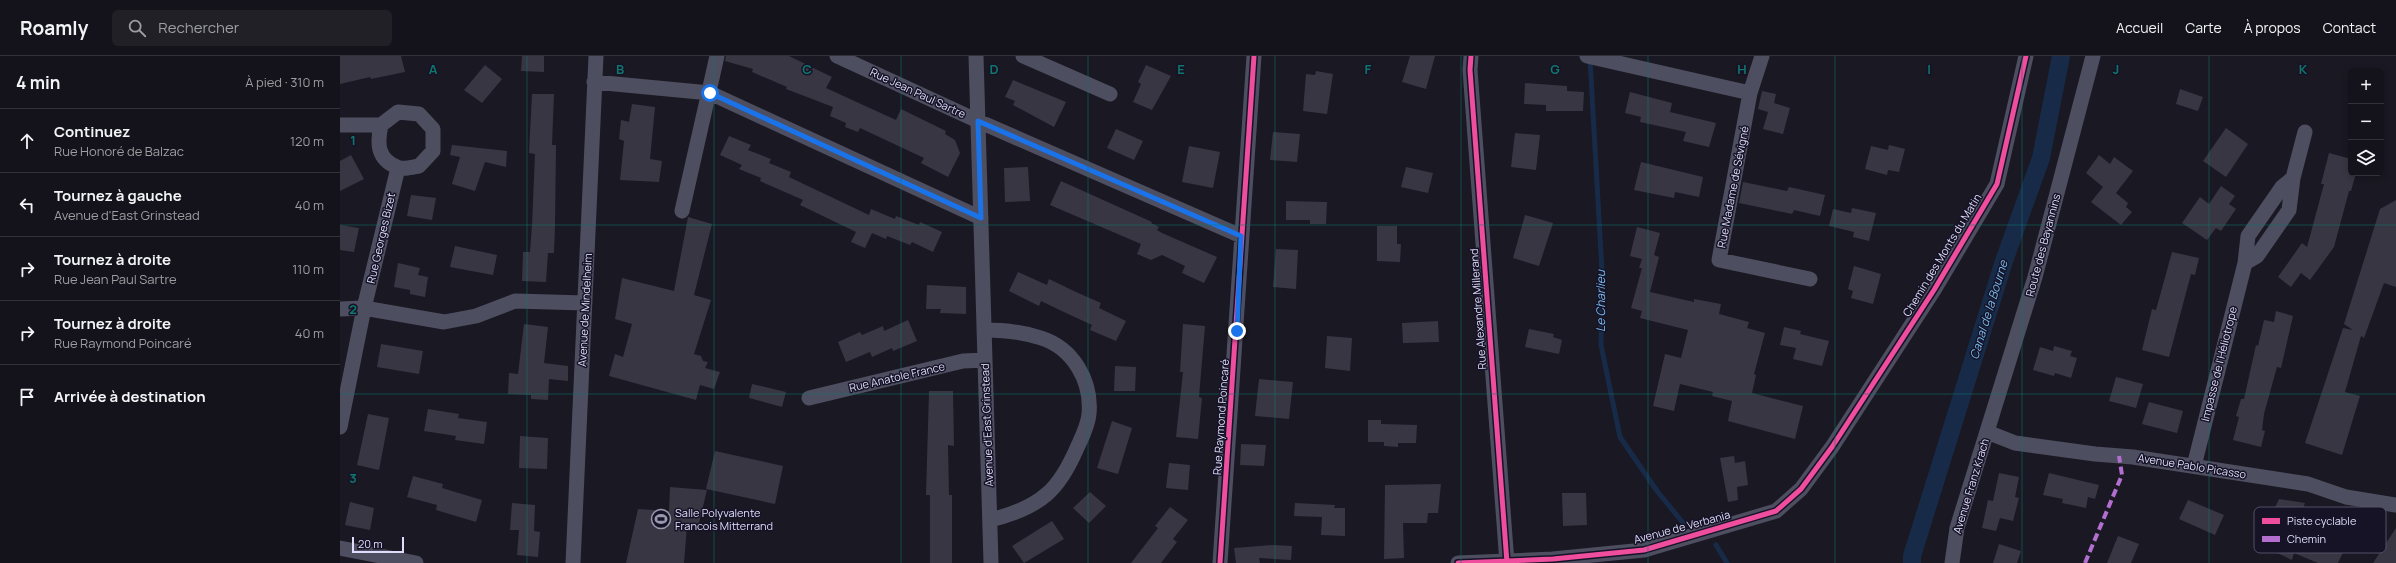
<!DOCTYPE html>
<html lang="fr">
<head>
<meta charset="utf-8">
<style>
  body { margin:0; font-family:Manrope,sans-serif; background:#212027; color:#f1f3f6 }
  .controls { position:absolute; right:12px; top:12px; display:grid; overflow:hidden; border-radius:6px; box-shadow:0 2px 6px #0003 }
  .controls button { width:36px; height:36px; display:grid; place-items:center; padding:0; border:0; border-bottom:1px solid #333239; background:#14121a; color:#f1f3f6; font:20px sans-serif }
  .scale { position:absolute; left:12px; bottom:10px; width:52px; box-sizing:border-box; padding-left:4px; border:2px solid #dfddfb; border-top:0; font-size:11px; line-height:14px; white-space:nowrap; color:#dfddfb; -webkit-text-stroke:3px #161327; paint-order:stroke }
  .stop { position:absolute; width:12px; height:12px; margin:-9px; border:3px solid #1a73e8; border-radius:50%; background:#fff }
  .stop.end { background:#1a73e8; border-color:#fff; box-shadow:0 1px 4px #0008 }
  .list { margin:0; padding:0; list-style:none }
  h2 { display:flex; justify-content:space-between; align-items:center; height:52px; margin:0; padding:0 16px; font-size:17px }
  h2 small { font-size:13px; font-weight:400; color:#9d9ea2 }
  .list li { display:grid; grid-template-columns:26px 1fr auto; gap:12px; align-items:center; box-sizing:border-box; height:64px; padding:0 16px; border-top:1px solid #333239 }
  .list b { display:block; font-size:15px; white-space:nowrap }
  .list p { margin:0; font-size:13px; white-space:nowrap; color:#9d9ea2 }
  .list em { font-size:13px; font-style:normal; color:#9d9ea2 }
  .icon { flex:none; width:22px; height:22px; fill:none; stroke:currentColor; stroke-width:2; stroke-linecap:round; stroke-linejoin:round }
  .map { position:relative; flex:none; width:2056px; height:507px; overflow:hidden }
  header { display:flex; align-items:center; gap:24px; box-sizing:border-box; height:56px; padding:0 20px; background:#14121a; border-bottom:1px solid #333239 }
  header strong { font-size:19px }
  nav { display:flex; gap:22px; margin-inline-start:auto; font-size:14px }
  .search { width:280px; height:36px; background:#212027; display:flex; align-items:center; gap:10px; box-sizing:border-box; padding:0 14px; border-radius:6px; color:#9d9ea2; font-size:15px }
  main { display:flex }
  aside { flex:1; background:#14121a }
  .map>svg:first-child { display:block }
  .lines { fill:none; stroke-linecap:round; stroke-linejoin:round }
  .stream { stroke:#172b48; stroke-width:5 }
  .canal { stroke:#172b48; stroke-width:18 }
  .building { fill:#383643 }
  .minor { stroke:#4e4e61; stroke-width:15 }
  .quiet { stroke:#b36fd0; stroke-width:4; stroke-dasharray:8 4; stroke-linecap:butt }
  .cycleway-casing { stroke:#161327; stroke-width:8 }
  .cycleway { stroke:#ef4d9e; stroke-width:5 }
  .route { stroke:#1a73e8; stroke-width:5 }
  .grid { fill:none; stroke:#0f766e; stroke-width:1; stroke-opacity:0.55 }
  .labels { text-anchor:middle; stroke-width:3; stroke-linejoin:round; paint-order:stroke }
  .street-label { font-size:11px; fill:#dfddfb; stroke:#161327 }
  .poi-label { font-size:11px; fill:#dfddfb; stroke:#161327; text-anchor:start }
  .water-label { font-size:12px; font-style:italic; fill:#77bbef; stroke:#161327 }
  .key { fill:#161327; stroke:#525067; stroke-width:1 }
  .key-label { font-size:11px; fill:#dfddfb }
  .grid-label { font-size:13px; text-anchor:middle; font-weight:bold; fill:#0f766e; stroke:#161327; stroke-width:3; stroke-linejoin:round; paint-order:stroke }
</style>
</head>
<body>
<header>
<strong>Roamly</strong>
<div class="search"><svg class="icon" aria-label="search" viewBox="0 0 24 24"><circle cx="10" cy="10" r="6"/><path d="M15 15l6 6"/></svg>Rechercher</div>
<nav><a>Accueil</a><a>Carte</a><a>À propos</a><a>Contact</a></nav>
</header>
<main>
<aside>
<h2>4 min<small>À pied · 310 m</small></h2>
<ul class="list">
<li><svg class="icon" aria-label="ahead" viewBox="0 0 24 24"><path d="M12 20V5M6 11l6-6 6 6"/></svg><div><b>Continuez</b><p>Rue Honoré de Balzac</p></div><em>120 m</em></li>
<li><svg class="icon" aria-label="left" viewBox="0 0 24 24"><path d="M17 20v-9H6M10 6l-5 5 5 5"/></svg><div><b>Tournez à gauche</b><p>Avenue d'East Grinstead</p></div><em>40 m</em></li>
<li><svg class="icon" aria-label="right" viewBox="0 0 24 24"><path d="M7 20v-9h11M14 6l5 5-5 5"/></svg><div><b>Tournez à droite</b><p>Rue Jean Paul Sartre</p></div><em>110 m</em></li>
<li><svg class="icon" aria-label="right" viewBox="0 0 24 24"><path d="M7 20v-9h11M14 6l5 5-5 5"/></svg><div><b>Tournez à droite</b><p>Rue Raymond Poincaré</p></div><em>40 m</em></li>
<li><svg class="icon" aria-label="arrive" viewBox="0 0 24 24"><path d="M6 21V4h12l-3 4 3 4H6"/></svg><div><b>Arrivée à destination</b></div></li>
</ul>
</aside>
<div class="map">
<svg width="2056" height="507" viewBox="0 0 2056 507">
  <rect width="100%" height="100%" fill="#1a1822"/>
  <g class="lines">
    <path class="stream" d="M1250,3L1262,216L1261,289L1280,381L1317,435L1344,468
      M1376,489L1387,507"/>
    <path class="canal" d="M1572,507V500L1664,205L1701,102L1721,0"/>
  </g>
  <path class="building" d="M0,0H61L65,16L31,23L30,21L0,28Z
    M182,0H204V16L181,15Z
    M386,0H449L492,21L486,32L556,64L561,53L606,75L605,78L615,84L620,97L608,121L581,107L584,102L520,72L518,76L505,71L506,67L490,60L493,51L446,33L447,31L412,16L413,13L385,5Z
    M1070,0H1095L1086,33L1062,26Z
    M145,9L162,23L142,47L124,34Z
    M806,9L831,20L812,54L793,46L801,28L798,26Z
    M976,15L993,18L987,58L963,55L966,18L975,19Z
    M673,24L726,46L714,71L673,49L675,45L665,41Z
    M1185,27L1227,30V35L1244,36L1243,55H1206V49L1184,48Z
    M1840,33L1863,41L1858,55L1836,48Z
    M1422,35L1436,38L1434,47L1450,52L1443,78L1423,73L1428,56L1418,53Z
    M1290,36L1332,47L1330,56L1376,67L1369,91L1343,85L1346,76L1300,66L1301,61L1285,57Z
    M192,38H214L212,89H216L215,170L214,197H208L206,226L182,225L183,196H190L192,169L195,98L189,97Z
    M292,48L315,51L310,103L322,105L319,126L280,124L284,85L279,83L281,64L289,66Z
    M1886,72L1908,88L1886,121L1863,105Z
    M776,73L803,85L794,104L767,92Z
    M933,76L960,78L957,106L930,104Z
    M1175,77L1200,79L1196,114L1171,111Z
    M389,80L411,89L408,94L431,103L429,107L451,116L449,121L529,159L531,153L555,163L556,160L579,169L580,166L602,176L593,196L572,186L570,189L547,180L546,183L532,177L525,192L511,186L516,176L460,149L463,144L420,125L421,122L399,113L402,109L380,99Z
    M112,89L167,95L166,111L145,106L135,135L112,128L120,101L110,99Z
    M1549,89L1565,93L1559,116L1548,114L1547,119L1525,113L1531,90L1548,94Z
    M849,90L880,96L873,132L842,126Z
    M1989,97L2011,103V117H2016L2011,135H2009L1994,191L1970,224L1961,217L1951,231L1938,221L1962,187L1967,191L1984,128H1981Z
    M11,99L24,123L0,135V105Z
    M1759,99L1770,108L1774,101L1793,115L1776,137L1788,147L1786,151L1792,156L1781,169L1751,146L1763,131L1746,117Z
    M1301,106L1363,121L1359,141L1335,136L1334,142L1294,134Z
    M688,111L690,145L665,146L664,112Z
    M1066,111L1093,117L1088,137L1061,131Z
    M721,125L812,166L811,167L819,171L817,174L822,177L877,201L864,227L842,217L845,210L822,199L811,204L797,198L801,188L710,149Z
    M1403,126L1447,135L1449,131L1485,139L1480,160L1454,154L1452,158L1399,147Z
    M1881,130L1895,140L1889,148L1896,153L1881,175L1876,172L1867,184L1842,167L1860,141L1869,148Z
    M71,139L96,142L92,164L67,160Z
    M2056,144V231L2044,227L2024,282L2021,280L2005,336L2020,340L2002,399L1965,387L2003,272L2013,274L2004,268L2040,153Z
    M946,145L987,146L986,168H970V164H946Z
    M1512,152L1536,157L1529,185L1513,181L1514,176L1489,170L1493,153L1511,157Z
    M1185,159L1213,167L1199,210L1173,202Z
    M348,161L372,168L354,239L371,244L354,298L361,300L363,305L368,306L365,312L380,316L374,333L360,329L356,344L269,320L275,298L283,301L292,268L275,263L282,222L334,235Z
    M0,169L19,172L14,196L0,194Z
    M1037,170H1057V188H1061L1060,206L1037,205Z
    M1297,171L1320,177L1314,199L1319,201L1310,236L1354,246V243L1381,248L1379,258L1409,266L1407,272L1425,277L1414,318L1416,319L1412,337L1463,350L1455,383L1388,365L1392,345L1372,340L1373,336L1340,328L1334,355L1313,350L1325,298L1341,302L1348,274L1300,262L1302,255L1291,252L1302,212H1299L1302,203L1290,200Z
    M115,190L157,199L153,219L110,211Z
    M936,193L958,194L956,233L933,231Z
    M1832,196L1859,202L1855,219L1851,218L1829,301L1802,294L1812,253L1816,254Z
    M58,207L80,212L78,219L88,221L85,241L70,238V234L54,231Z
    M1514,210L1541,218L1533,248L1511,242L1513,235L1508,233Z
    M678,216L707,229L709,223L736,236L761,247L759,252L786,265L776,285L750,274L752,269L728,258L701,245L699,250L669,235Z
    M587,229L626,231V258L600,257L601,253H586Z
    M1936,255L1953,260L1941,312L1937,311L1924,358L1922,374L1925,375L1921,391L1893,384L1899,361L1896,360L1901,343H1904L1916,289L1918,290L1924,264L1934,266Z
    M568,264L577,285L553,295L552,292L532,301L530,296L506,306L498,286L520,276L522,279L543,270L544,275Z
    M1098,265L1099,286L1063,287L1062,267Z
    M184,268L208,271L204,307L228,310V325L209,323L208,344L191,343V339L168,338L169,317L178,318Z
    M843,268L865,270L859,341L862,342L858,383L836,381L843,316H840Z
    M1444,271L1461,275L1460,278L1489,285L1482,310L1453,303L1456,292L1440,289Z
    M1189,273L1214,278L1213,281L1222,284L1219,298L1185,291Z
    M987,280L1012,282L1010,315L985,312Z
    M41,288L83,295L79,318L37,311Z
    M1714,290L1732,295L1730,300L1737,302L1731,322L1715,317L1714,320L1693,314L1700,291L1713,295Z
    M775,310L796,311L795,335H774Z
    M1776,321L1803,328L1796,352L1769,345Z
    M919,323L953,326L949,363L915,360Z
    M412,328L446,336L442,351L409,342Z
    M589,335H613L614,390L608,389L609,439H612V507H590V439H586Z
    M1809,346L1843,355L1837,377L1802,368Z
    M88,353L119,358L118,362L147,366L144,388L115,384L116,380L84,375Z
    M28,358L49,362L39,414L17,409Z
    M1028,364H1041V368L1077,369L1076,387H1058V391L1044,390V386H1028Z
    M772,365L792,372L778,418L757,412Z
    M180,380L208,382L207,413L179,412Z
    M901,388L926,389L924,410L900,409Z
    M375,395L443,410L435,448L366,433Z
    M1394,400L1395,407L1405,405L1408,429L1397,431L1398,444L1388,446L1380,402Z
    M829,407L850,409L848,434L826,432Z
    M1659,417L1679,421L1675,441L1679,442L1673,465L1660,462L1656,475L1642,472L1648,444L1653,445Z
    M1709,417L1759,429L1755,443L1748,441L1746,452L1722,447L1723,443L1703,439Z
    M73,420L103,428L102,432L142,444L136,466L96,454L97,449L67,441Z
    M1101,428L1098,457H1088L1087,467H1063L1064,502L1044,503L1045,429Z
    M330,431L367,434L358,471L347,470L344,507H286L298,453L329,455Z
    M750,436L766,450L749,467L733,452Z
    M1222,437H1246L1247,469L1223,470Z
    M1939,443L1965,447L1962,455L1985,465L1978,480L2005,492L1998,507H1978L1954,497L1952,504L1918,488Z
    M1848,444L1884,459L1875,479L1839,463Z
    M10,446L34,452L30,474L5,469Z
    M172,447L195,449L194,475L200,476L198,501L177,499L179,474H170Z
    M955,447L995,449L994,452H1005V480L981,479L982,461L954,460Z
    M830,451L848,464L833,483L837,486L821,507H791L818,472L815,470Z
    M712,465L724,483L684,507L672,490Z
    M2056,472V507H2033Z
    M1778,480L1799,488L1791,507H1767Z
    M1659,488L1681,495L1677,507H1653Z
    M932,489L952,490L951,504L919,502L920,507H896L894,492Z"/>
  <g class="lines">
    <path class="minor" d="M497,0L638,65L901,180
      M636,0L651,507
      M683,0L770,38
      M1131,0L1130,14L1167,507
      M1247,0L1410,37
      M1422,0L1410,37L1379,204L1470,223
      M254,26L370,37L641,162
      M0,69H41L58,56L79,58L93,73V95L79,110C73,111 62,114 57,111C37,103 37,87 41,69
      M342,155L377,0
      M1905,207L1917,200L1949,154L1953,122L1965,76
      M0,253L24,252L104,266L136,260L175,245L245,247
      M644,274C663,274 683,276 701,282C733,292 752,325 749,358C748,370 742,381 737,392C730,408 721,426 707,438C691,452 671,459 650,464
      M469,342L623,305L645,304
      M0,371L24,252L58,112
      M1647,376L1675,387L1755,398L1793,401L1968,428L2006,441L2056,449
      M1854,410L1905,207L1908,180L1942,131L1953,122
      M0,492L76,507
      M233,507L256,0
      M880,507L914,0
      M1118,507L1213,503L1304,494L1436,455L1461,433L1492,391L1594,234L1657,128L1686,0
      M1612,507L1617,472L1695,221L1753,0"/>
    <path class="quiet" d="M1745,507L1782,419L1779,400"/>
    <defs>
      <path id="cycleway" d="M1131,0L1130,14L1167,507
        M880,507L914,0
        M1118,507L1213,503L1304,494L1436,455L1461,433L1492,391L1594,234L1657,128L1686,0"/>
    </defs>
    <use href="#cycleway" class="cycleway-casing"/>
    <use href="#cycleway" class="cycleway"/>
  </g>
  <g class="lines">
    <path class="route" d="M370,37L641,162L638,65L901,180L897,275"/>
  </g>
  <path class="grid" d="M187,0V507M374,0V507M561,0V507M748,0V507M935,0V507M1121,0V507M1308,0V507M1495,0V507M1682,0V507M1869,0V507M0,169H2056M0,338H2056"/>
  <defs>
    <symbol id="stadium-ring" viewBox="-11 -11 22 22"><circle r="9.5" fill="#161327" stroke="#9a98af" stroke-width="1.5"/><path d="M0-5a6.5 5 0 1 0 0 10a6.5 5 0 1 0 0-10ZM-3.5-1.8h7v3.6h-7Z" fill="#9a98af"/></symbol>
  </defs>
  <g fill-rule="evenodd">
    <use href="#stadium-ring" x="310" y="452" width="22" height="22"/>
  </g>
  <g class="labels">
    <g class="street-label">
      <text transform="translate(578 37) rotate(25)" y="4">Rue Jean Paul Sartre</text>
      <text transform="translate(1393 131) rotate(-79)" y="4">Rue Madame de Sévigné</text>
      <text transform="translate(41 182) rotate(-77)" y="4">Rue Georges Bizet</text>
      <text transform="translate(1703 189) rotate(-75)" y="4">Route des Bayannins</text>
      <text transform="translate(1602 199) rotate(-59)" y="4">Chemin des Monts du Matin</text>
      <text transform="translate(1138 253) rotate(-94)" y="4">Rue Alexandre Millerand</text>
      <text transform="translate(245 254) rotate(-87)" y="4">Avenue de Mindelheim</text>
      <text transform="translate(1879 308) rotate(-76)" y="4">Impasse de l'Héliotrope</text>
      <text transform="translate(557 321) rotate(-13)" y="4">Rue Anatole France</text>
      <text transform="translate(881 361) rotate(-86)" y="4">Rue Raymond Poincaré</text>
      <text transform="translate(647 369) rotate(-92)" y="4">Avenue d'East Grinstead</text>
      <text transform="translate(1852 410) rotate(9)" y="4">Avenue Pablo Picasso</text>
      <text transform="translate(1631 430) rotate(-73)" y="4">Avenue Franz Krach</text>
      <text transform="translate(1342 471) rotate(-15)" y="4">Avenue de Verbania</text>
    </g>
    <g class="poi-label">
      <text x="335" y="461">Salle Polyvalente<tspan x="335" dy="13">Francois Mitterrand</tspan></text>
    </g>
    <g class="water-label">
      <text transform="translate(1261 245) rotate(-90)" y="4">Le Charlieu</text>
      <text transform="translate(1649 254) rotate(-73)" y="4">Canal de la Bourne</text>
    </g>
  </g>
  <rect x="1914" y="451" width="132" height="46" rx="6" class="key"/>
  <rect x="1922" y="462" width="18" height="6" fill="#ef4d9e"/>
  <rect x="1922" y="480" width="18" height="6" fill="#b36fd0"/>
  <g class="key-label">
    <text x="1947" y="469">Piste cyclable</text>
    <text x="1947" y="487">Chemin</text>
  </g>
  <g class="grid-label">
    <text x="93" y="18">A</text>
    <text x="280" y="18">B</text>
    <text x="467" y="18">C</text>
    <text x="654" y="18">D</text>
    <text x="841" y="18">E</text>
    <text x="1028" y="18">F</text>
    <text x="1215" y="18">G</text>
    <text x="1402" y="18">H</text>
    <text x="1589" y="18">I</text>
    <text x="1776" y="18">J</text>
    <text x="1963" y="18">K</text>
    <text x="13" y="89">1</text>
    <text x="13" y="258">2</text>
    <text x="13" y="427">3</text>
  </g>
</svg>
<div class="controls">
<button>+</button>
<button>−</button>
<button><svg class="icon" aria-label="layers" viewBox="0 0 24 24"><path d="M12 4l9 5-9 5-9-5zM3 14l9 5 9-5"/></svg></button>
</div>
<div class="scale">20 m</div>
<div class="stop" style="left:370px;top:37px"></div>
<div class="stop end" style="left:897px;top:275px"></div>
</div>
</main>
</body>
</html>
